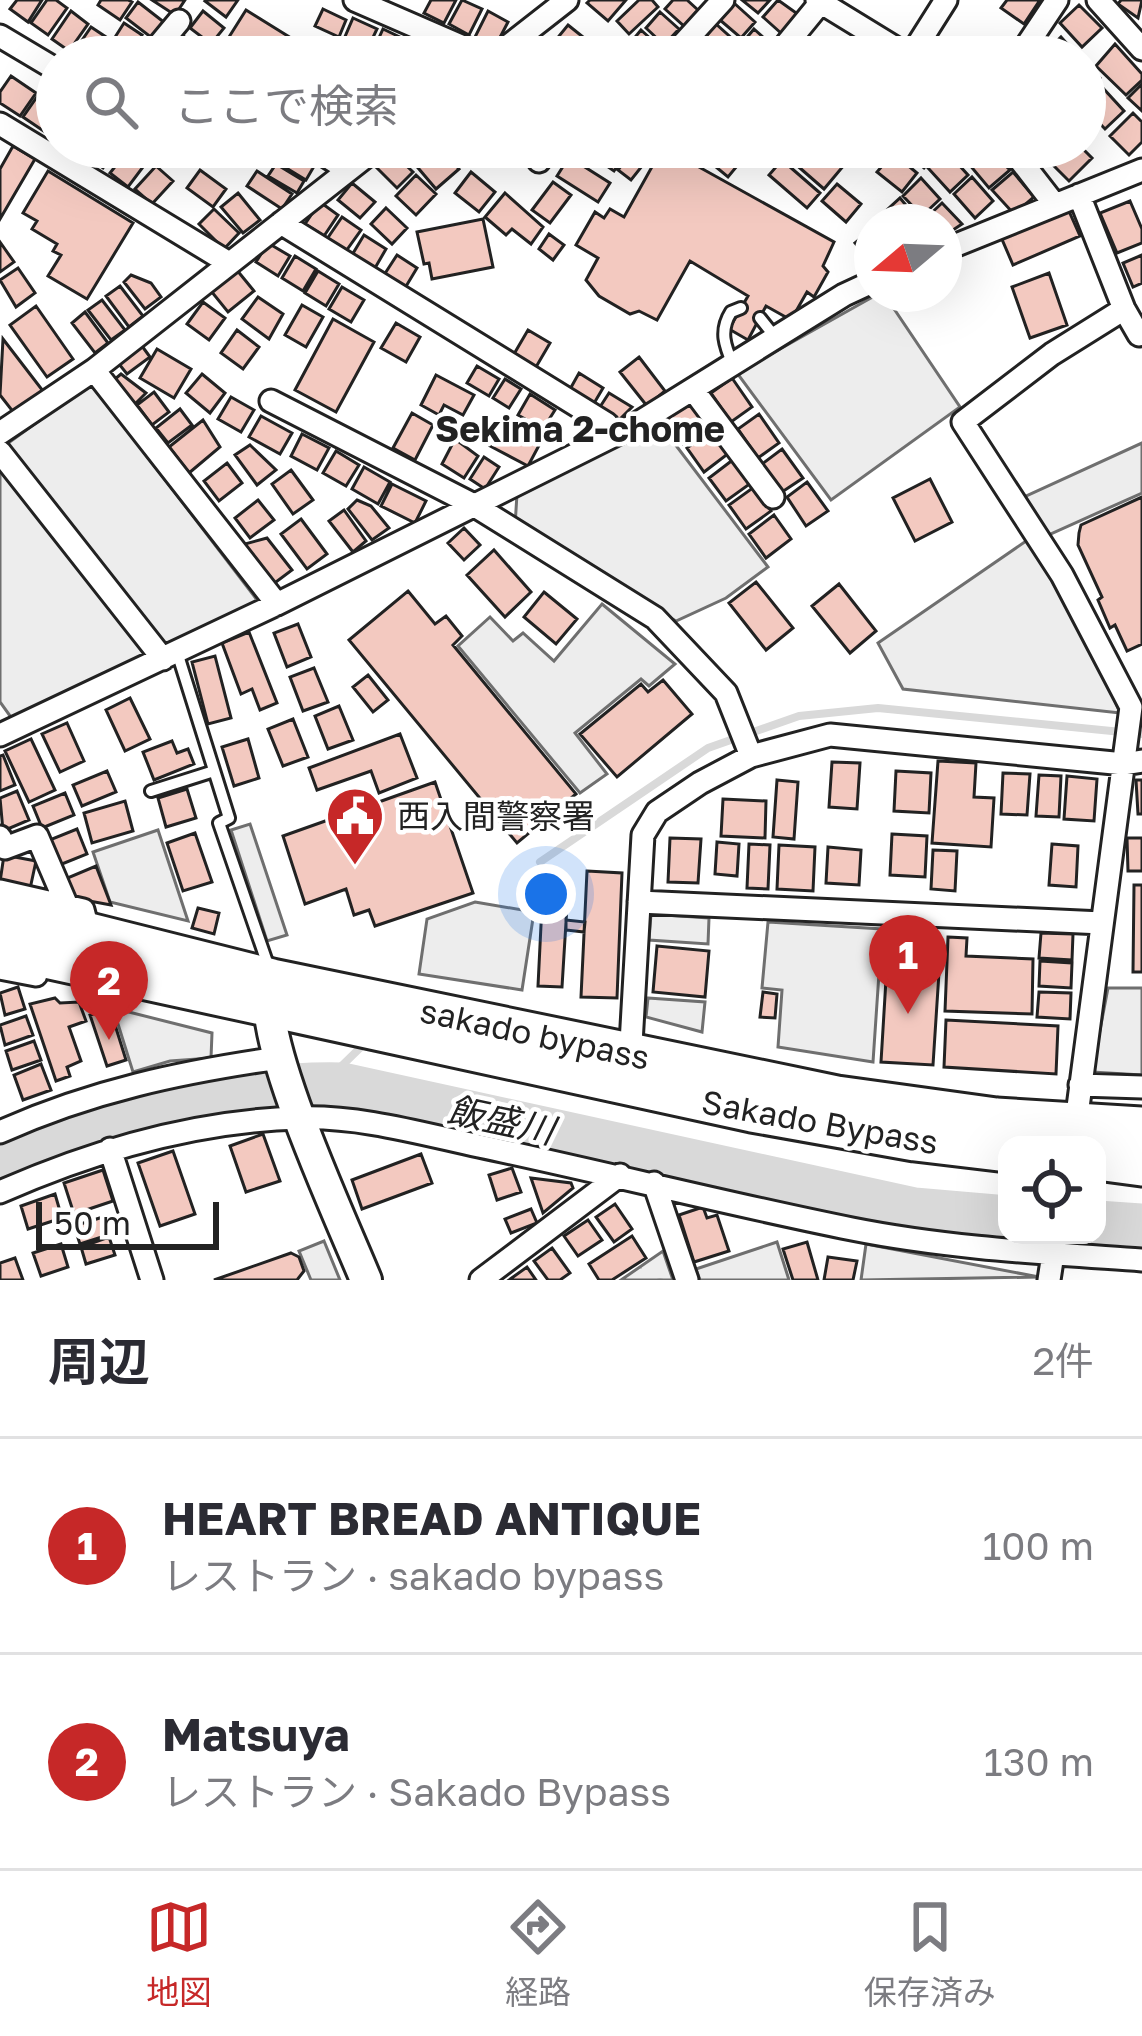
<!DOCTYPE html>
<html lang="ja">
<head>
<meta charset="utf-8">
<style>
  body { margin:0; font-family:"Golos Text","Noto Sans JP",sans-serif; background:#f7f7f7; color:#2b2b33 }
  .controls { position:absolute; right:36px; bottom:36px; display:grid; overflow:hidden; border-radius:24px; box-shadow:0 12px 48px #0002 }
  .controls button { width:108px; height:108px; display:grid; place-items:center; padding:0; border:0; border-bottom:3px solid #e1e1e2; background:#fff; color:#2b2b33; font:60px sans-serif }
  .compass { position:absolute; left:854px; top:204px; width:108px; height:108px; border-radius:50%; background:#fff; box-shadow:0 12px 48px #0002; rotate:251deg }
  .scale { position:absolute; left:36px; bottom:30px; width:183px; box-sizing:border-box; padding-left:12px; border:6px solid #222; border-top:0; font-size:33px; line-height:42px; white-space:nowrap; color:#222; -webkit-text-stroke:9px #fff; paint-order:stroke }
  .you { position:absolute; left:546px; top:894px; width:42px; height:42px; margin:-30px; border:9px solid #fff; border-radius:50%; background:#1a73e8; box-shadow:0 0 0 18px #1a73e833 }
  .badge { display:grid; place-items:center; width:78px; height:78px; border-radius:50%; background:#c62828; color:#fff; font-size:39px; font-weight:700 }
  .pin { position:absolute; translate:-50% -99px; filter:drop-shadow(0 3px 6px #0008) }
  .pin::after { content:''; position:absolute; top:63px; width:42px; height:36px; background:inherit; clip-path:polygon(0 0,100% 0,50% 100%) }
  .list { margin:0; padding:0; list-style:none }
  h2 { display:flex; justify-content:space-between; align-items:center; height:156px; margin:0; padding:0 48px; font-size:51px }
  h2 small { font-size:39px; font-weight:400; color:#7c7c81 }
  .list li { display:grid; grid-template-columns:78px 1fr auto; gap:36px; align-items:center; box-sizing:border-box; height:216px; padding:0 48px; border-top:3px solid #e1e1e2 }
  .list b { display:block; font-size:45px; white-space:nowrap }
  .list p { margin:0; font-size:39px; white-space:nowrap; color:#7c7c81 }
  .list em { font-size:39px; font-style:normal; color:#7c7c81 }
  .icon { flex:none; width:66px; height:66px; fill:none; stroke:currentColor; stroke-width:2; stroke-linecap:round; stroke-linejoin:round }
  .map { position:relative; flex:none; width:1142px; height:1280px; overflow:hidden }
  .search { position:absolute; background:#fff; box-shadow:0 12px 48px #0002; left:36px; right:36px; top:36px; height:132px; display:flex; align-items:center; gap:30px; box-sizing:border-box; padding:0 42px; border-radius:66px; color:#7c7c81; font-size:45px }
  .sheet { height:588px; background:#fff }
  nav { display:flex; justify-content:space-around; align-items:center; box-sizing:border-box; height:168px; border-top:3px solid #e1e1e2; background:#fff; font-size:33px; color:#7c7c81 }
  nav a { display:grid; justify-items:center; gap:6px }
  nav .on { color:#c62828 }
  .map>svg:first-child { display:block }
  .cemetery { fill:url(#cemetery-stones); stroke:#6f6f6f; stroke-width:3 }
  .parking { fill:#ededed; stroke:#6f6f6f; stroke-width:3 }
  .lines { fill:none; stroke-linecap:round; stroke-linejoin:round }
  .stream { stroke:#d9d9d9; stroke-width:8 }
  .river { stroke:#d9d9d9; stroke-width:45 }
  .building { fill:#f3c9c0; stroke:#222; stroke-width:3 }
  .lane-casing { stroke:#222; stroke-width:16 }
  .street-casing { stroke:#222; stroke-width:27 }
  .secondary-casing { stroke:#222; stroke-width:36 }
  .highway-casing { stroke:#222; stroke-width:45 }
  .lane { stroke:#fff; stroke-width:10 }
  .street { stroke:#fff; stroke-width:21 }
  .secondary { stroke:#fff; stroke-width:30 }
  .highway { stroke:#fff; stroke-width:39 }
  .labels { text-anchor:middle; stroke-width:9; stroke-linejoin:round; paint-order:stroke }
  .poi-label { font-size:33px; fill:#222; stroke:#fff; text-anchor:start }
  .street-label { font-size:33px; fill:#222; stroke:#fff }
  .neighbourhood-label { font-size:36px; font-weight:bold; fill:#222; stroke:#fff }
  .water-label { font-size:36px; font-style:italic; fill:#222; stroke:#fff }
</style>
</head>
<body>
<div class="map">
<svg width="1142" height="1280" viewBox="0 0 1142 1280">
  <defs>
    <pattern id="cemetery-stones" width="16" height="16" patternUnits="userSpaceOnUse" patternTransform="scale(3)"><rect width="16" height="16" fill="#eee"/><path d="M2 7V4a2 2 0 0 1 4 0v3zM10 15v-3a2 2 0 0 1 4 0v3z" fill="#ccc"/></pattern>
  </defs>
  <rect width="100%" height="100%" fill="#fff"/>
  <path class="cemetery" d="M663,1251L673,1280H621Z"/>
  <path class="parking" d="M878,294H884L960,407L831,500L737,373Z
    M91,383L261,605L13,720L0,702V449Z
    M659,423L768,567L726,598L676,621L515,526L517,494Z
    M1142,443V493L1046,536L1022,498Z
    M1029,539L1105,677L1120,713L903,689L878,643Z
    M602,604L675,664L649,686L641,679L575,733L607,774L580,793L458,646L490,617L513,641L523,633L554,661Z
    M250,824L287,935L267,941L231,830Z
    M158,830L188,921L110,902L93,852Z
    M475,902L534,912L522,990L419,974L427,919Z
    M651,914L709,918L708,944L649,940Z
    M768,922L882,929L873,1062L778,1047L782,990L762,988Z
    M1108,988H1142V1075L1092,1072Z
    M648,998L705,1002L702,1032L646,1017Z
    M113,1008L212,1033L211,1058L170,1061L133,1072Z
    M324,1241L340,1280H311L299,1251Z
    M777,1242L789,1280H700L696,1269Z
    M866,1244L1039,1277L861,1280Z"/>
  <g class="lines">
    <path class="stream" d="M540,862L708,748L799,716L878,708L1142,734
      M323,1084L360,1048"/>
    <path class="river" d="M0,1163C93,1120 239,1082 342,1085L914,1210L1007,1218
      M1097,1223L1142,1226"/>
  </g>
  <path class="building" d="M17,0H42L28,22L10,9Z
    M47,0H56L67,8L48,35L31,23Z
    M101,0H128L132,2L120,20L98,5Z
    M152,0H185L175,15Z
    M238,0L226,17L205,1L206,0Z
    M431,0H456L444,23L424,13Z
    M462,0L482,9L469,35L449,24Z
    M590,0H626L608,21L587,3Z
    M639,0H652L658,7L629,34L617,21Z
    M673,0H687L698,10L684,26L665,9Z
    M742,0H770L758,13Z
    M778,0L799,15L782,34L763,17Z
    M1007,0H1040L1024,24L1001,8Z
    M1121,0H1142L1138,18L1118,4Z
    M138,2L165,23L152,38L126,18Z
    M734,3L755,22L741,38L720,20Z
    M1079,5L1102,28L1082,47L1060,23Z
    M323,9L346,20L339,37L315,26Z
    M246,10L291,38L279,57H260L229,37Z
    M71,11L88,24L69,51L52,39Z
    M203,11L224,28L211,44L190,28Z
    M488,11L508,22L495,47L475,37Z
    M660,12L679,29L664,45L646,28Z
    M353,18L377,29L367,50L344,39Z
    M124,23L142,35L127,57L110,45Z
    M716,24L737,43L725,57L702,41Z
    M568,25L603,53L600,57H552L546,52Z
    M91,27L109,39L96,57H88L76,49Z
    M383,29L406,40L399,57L373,51Z
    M754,29L773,46L764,57H748L738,48Z
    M641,30L662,49L655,57H639L627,47Z
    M182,35L204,52L199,57H176L170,52Z
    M1061,37L1079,57H1041Z
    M975,44L992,57H965Z
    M1115,44L1142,74V80L1126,95L1096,66Z
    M408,45L431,57H402Z
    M696,45L710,57H686Z
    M1085,62L1100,78L1085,94Z
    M11,76L36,93L20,116L0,103V92Z
    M1142,84V111L1128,98Z
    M1102,87L1124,111L1105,129L1085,108V103Z
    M39,94L57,106V121L48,134L23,117Z
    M1133,113L1142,122V142L1129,155L1110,136Z
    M13,146L35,159L0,219V169Z
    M93,147H118L103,168L87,156Z
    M335,147H358L347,163L332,151Z
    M405,147H440L459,169L436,189L402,149Z
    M502,147H532L524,160Z
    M579,147H630L614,171Z
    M635,147L654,151L631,180L618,170Z
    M663,147L834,242L823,266L828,272L814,297L807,292L791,320L766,306L748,340L729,329L748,296L690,261L657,320L639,311L630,314L599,296L586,280L598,258L576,245L595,212L604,218L610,209L624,217Z
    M713,147H727L742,160L728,177L704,157Z
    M792,147H825L845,164L824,189L785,155Z
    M937,147L940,149L924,168L900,148Z
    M986,147L1010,170L989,188L968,163Z
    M1065,147H1081L1092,158L1069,181L1050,162Z
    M129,149L146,163L128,187L110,173Z
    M285,150L313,168L306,180L278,163Z
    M392,152L413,172L397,188L377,168Z
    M947,152L968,175L950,192L928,168Z
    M893,153L917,173L902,192L877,172Z
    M569,157L610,183L598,202L557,176Z
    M782,160L820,193L807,208L769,175Z
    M276,164L304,181L297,193L268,176Z
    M156,166L173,181L152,204L135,189Z
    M200,170L226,189L213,207L187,188Z
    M48,171L133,223L87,299L48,276L61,255L53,251L57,244L32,229L37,221L23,213Z
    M257,171L292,194L282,209L247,186Z
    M471,172L495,192L479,212L455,193Z
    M1013,172L1034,197L1014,214L992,190Z
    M416,175L436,194L416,215L396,196Z
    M972,177L993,201L975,218L954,194Z
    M921,178L940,199L922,216L903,196Z
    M553,182L571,195L550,223L532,210Z
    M352,183L375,202L360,218L338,200Z
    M837,184L861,204L846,222L822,201Z
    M238,193L260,220L243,233L221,207Z
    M505,193L543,227L531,244L512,229L506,235L485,217Z
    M900,198L915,216L908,222H879L877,219Z
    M1130,201L1142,229V243L1117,253L1100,213Z
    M320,202L338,215L324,236L305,224Z
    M942,203L962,224L944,236V222L924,220Z
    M386,208L407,228L392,244L371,224Z
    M214,209L239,233L224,249L199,224Z
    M1068,209L1080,236L1013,265L1001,237Z
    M342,217L361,230L346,251L327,239Z
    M483,219L493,267L432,279L429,263L424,264L417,232Z
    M872,229V263L855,243Z
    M549,234L564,245L553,260L539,249Z
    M364,235L386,249L375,268L352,255Z
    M0,242L14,262L0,272Z
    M268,243L290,256L278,276L256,262Z
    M397,255L417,268L405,288L384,275Z
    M1142,255V283L1133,287L1123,263Z
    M295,256L316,269L303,291L282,278Z
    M18,268L35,293L16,307L0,280Z
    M236,269L254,291L228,312L211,291Z
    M318,271L339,284L326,306L305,293Z
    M1049,273L1067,325L1030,338L1012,287Z
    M131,275L151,283L161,297L145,309L124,282Z
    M120,286L143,316L129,327L106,296Z
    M342,287L364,300L351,322L329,309Z
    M258,297L283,314L269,339L242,319Z
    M102,300L125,330L111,340L88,310Z
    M203,302L225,318L209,340L187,324Z
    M302,305L323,317L306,347L285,335Z
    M36,306L73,359L47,377L10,325Z
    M85,312L108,343L95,353L72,323Z
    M333,319L374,342L336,412L295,390Z
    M396,323L420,337L406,362L381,348Z
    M237,330L259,347L243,369L221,353Z
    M528,330L550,343L536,367L514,354Z
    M3,339L43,391L14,413L0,395Z
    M142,346L150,357L127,374L119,364Z
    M157,349L191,369L174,398L140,378Z
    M639,357L665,391L647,406L620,372Z
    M477,366L499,379L489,396L467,383Z
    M579,373L603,388L593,405L569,391Z
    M121,374L146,393L134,405L115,379Z
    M202,374L225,393L210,413L186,393Z
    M436,375L474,395L463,415L444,405L439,415L421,405Z
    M732,378L752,407L731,422L711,393Z
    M505,379L521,389L509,408L493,398Z
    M154,392L169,412L152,425L137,405Z
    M609,393L632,407L617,422L598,410Z
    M530,394L555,410L543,429L518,415Z
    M231,397L254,410L241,432L218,419Z
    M690,401L708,425L683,444L665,420Z
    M180,409L192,425L168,443L156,428Z
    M412,413L433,425L415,460L393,448Z
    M759,414L779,443L758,458L738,429Z
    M261,416L292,433L280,454L249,437Z
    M506,416L544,436L528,466L490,446Z
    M203,420L220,447L189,473L169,447Z
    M712,429L729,453L704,472L687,448Z
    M302,434L329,448L317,470L291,456Z
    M455,439L478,456L464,478L442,464Z
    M250,445L276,470L257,485L235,455Z
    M782,449L803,478L782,492L762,464Z
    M336,451L359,465L346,486L323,473Z
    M484,457L499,467L485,489L470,479Z
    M734,459L751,483L726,501L709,478Z
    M227,463L242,483L219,501L204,481Z
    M364,467L390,482L378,504L352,489Z
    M291,470L313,500L293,514L272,484Z
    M930,479L952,522L915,541L893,498Z
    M807,482L828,511L806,526L787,497Z
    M392,484L426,501L415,523L381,506Z
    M754,487L771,511L746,529L729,505Z
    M1142,497V644L1127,651L1115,625L1110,628L1098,600L1102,597L1078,545L1079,533L1081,525Z
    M258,500L274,520L250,538L235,518Z
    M357,500L371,506L389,528L372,540L348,509Z
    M344,510L366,541L353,552L329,521Z
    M774,515L791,539L766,558L749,534Z
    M301,519L327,554L307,569L281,534Z
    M464,528L480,545L464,560L448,543Z
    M267,538L292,570L272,585L241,545Z
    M494,550L531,592L505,617L467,575Z
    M756,582L793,628L766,650L729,603Z
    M839,584L876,631L850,653L812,606Z
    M408,591L435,624L446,616L462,636L453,645L576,794L517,843L349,640Z
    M544,592L577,619L556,644L524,617Z
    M298,624L311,657L287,667L274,633Z
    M249,632L277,703L260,710L252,689L241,694L222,643Z
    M215,656L231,718L208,724L192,662Z
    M314,668L328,702L303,711L290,677Z
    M368,675L388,700L373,712L353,687Z
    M663,680L692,714L617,777L580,734L641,684L648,692Z
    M130,698L150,739L125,751L106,710Z
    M339,706L353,740L328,749L315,716Z
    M293,719L308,757L283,766L268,729Z
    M67,723L84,761L60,772L42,734Z
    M400,734L417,778L379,793L371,771L317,790L309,768Z
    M31,739L55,790L29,802L5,751Z
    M248,739L259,778L234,786L222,747Z
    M172,741L177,753L188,749L194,764L154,780L143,752Z
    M3,755L15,785L0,791V756Z
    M938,761L976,763L974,797L994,798L991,847L932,843Z
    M832,762L860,763L857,809L829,807Z
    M107,771L116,792L82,806L73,785Z
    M896,771L931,773L929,813L894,811Z
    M1003,773L1030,774L1027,815L1001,814Z
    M1039,775L1061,776L1059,817L1036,816Z
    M1067,776L1097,779L1094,821L1064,819Z
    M777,780L798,782L794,839L773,837Z
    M1136,780H1142V814H1138Z
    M435,782L473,893L375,926L369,910L354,915L346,889L305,904L283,836Z
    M187,789L196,818L166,827L158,798Z
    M17,791L29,820L3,831L0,798Z
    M65,793L74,815L42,828L33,806Z
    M723,799L766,801L765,838L721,836Z
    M125,801L133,831L92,843L84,813Z
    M77,829L87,854L57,866L47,841Z
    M195,833L212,882L183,891L167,843Z
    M892,834L927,836L925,877L890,875Z
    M670,838L701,839L698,883L668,882Z
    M1127,838H1142V871H1128Z
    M717,842L739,844L737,876L715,874Z
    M749,844L770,845L768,889L747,888Z
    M1052,844L1078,846L1076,887L1049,885Z
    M779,845L815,847L813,891L777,889Z
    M828,847L861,850L859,885L826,883Z
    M933,850L957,851L955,891L931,889Z
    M4,855L36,861L30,889L0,882Z
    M96,866L111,905L73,898L65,879Z
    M587,871L622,873L617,998L581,997Z
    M1134,885H1142V972H1133Z
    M542,905L567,906L562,987L538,986Z
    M198,908L219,913L214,934L192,928Z
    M566,920L585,922L584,932L566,930Z
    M889,930L926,932L924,956L940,957L933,1065L881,1062Z
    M1041,933L1073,934L1072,960L1039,958Z
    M948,937L967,938L966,956L1033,959L1032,1014L945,1011Z
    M657,946L709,951L705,997L653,992Z
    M1040,961L1072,963L1071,988L1039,986Z
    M18,987L25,1009L5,1015L0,993Z
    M763,992L777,994L775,1018L760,1017Z
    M1039,992L1071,993L1070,1019L1037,1017Z
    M55,998L60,1003L79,1002L86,1021L69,1027L81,1061L67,1067L70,1076L56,1081L30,1004Z
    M110,1009L126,1060L107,1066L90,1015Z
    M26,1016L33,1035L5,1045L0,1025Z
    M946,1020L1058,1026L1056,1074L944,1067Z
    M34,1041L41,1060L12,1070L6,1051Z
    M41,1064L51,1090L23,1100L14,1075Z
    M263,1134L280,1181L246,1192L230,1146Z
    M173,1151L195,1214L160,1226L138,1163Z
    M421,1154L432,1183L362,1209L352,1180Z
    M512,1168L521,1192L497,1200L489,1175Z
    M103,1170L113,1201L74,1214L64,1183Z
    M531,1178L571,1183L573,1188L543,1213Z
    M55,1194L62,1218L28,1229L21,1206Z
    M615,1204L632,1229L614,1242L596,1217Z
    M703,1207L707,1218L717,1215L729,1251L694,1262L679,1215Z
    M531,1209L537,1223L511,1233L505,1219Z
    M103,1217L108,1235L80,1244L74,1226Z
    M588,1220L602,1240L578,1256L564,1236Z
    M632,1236L646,1258L612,1280H599L589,1264Z
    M109,1237L115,1255L86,1264L81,1247Z
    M807,1242L818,1280H793L783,1249Z
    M61,1244L68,1267L41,1276L33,1253Z
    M552,1248L570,1273L560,1280H548L534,1261Z
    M291,1253L299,1257L304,1271L297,1280H214Z
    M828,1257L857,1261L853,1280H824Z
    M15,1258L23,1280H0V1263Z
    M527,1267L536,1280H509Z"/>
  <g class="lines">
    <defs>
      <path id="lane" d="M302,147L344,174
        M188,160L201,147
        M760,318L776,338
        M733,365C725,346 719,331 731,312L741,308
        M177,652L229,818L219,823L269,968
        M151,791L214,771"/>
      <path id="street" d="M355,0L486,57
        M817,0L910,57L946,0
        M1098,0L1142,49
        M0,36L57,70
        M149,57L179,21
        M494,57L567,0
        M671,57L723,0
        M776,57L821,2
        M1019,57L1057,0
        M0,124L229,263
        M1010,147L1055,205
        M539,161L549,147
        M281,223L607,424L611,436
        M944,250L1142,170
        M1124,309L1139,335L1142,334
        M94,370L277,604
        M694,391L773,497
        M271,401L472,504L655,618L726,693L751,756
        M0,433L94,370L378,147
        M0,452L163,659
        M0,735L277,604L635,425L844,295L872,282
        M0,837L5,848L37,836L67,906
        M0,891L83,910L89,933
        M639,902L1102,923
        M0,968L36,975
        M630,1061L643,835L657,812L700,783L751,756L830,735L1124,764L1142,761
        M1080,1085L1142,1087
        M0,1132C91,1091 181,1072 279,1058
        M1073,1145L1131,707L1062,575L963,422L1052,354L1124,309L1079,195
        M110,1149L152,1280
        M654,1183L687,1280
        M0,1192C95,1150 194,1121 299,1118C360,1116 419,1133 479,1146C603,1172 727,1204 852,1229C947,1248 1045,1253 1142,1260
        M481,1280L620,1175
        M1049,1280L1053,1254"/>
      <path id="secondary" d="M270,992C260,1046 342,1221 366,1280"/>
      <path id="highway" d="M0,915L89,933L272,979L837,1096L996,1118L1142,1127
        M0,948L752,1112L915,1141L1007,1152
        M1097,1160L1142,1166"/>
    </defs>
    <use href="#lane" class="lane-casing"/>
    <use href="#street" class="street-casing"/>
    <use href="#secondary" class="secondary-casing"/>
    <use href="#highway" class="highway-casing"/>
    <use href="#lane" class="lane"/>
    <use href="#street" class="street"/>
    <use href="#secondary" class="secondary"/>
    <use href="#highway" class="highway"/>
  </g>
  <defs>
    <symbol id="civic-pin" viewBox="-11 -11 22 30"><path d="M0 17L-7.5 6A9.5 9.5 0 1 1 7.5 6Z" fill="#c62828" stroke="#fff"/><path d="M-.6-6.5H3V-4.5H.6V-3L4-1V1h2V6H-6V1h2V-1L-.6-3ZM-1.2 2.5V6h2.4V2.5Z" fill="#fff"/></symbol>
  </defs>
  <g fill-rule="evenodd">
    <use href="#civic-pin" x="322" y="783" width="66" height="90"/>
  </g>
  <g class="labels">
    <g class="poi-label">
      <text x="397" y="828">西入間警察署</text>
    </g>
    <g class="street-label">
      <text transform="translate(535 1034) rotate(12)" y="12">sakado bypass</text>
      <text transform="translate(820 1122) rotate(10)" y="12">Sakado Bypass</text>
    </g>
    <g class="neighbourhood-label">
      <text x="580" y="442">Sekima 2-chome</text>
    </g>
    <g class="water-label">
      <text transform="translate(501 1120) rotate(12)" y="13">飯盛川</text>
    </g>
  </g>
</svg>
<div class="controls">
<button><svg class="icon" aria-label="locate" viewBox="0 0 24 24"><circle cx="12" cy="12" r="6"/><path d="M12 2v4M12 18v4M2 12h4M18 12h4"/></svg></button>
</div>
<svg class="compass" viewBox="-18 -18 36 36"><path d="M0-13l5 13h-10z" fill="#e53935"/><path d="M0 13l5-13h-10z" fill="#7c7c81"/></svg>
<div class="scale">50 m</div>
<div class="you"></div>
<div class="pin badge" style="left:908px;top:1014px">1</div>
<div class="pin badge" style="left:109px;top:1040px">2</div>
<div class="search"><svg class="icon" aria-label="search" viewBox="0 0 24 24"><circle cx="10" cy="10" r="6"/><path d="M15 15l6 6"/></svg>ここで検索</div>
</div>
<section class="sheet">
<h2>周辺<small>2件</small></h2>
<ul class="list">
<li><span class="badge">1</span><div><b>HEART BREAD ANTIQUE</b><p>レストラン · sakado bypass</p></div><em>100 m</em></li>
<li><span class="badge">2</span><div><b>Matsuya</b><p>レストラン · Sakado Bypass</p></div><em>130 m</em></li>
</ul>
</section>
<nav>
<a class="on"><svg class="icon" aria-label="map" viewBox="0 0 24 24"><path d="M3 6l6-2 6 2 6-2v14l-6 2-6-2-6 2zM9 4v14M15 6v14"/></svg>地図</a>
<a><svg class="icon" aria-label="directions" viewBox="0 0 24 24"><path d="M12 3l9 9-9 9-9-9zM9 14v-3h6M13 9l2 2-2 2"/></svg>経路</a>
<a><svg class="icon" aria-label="saved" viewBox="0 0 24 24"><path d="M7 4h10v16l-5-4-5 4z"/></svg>保存済み</a>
</nav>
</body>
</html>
